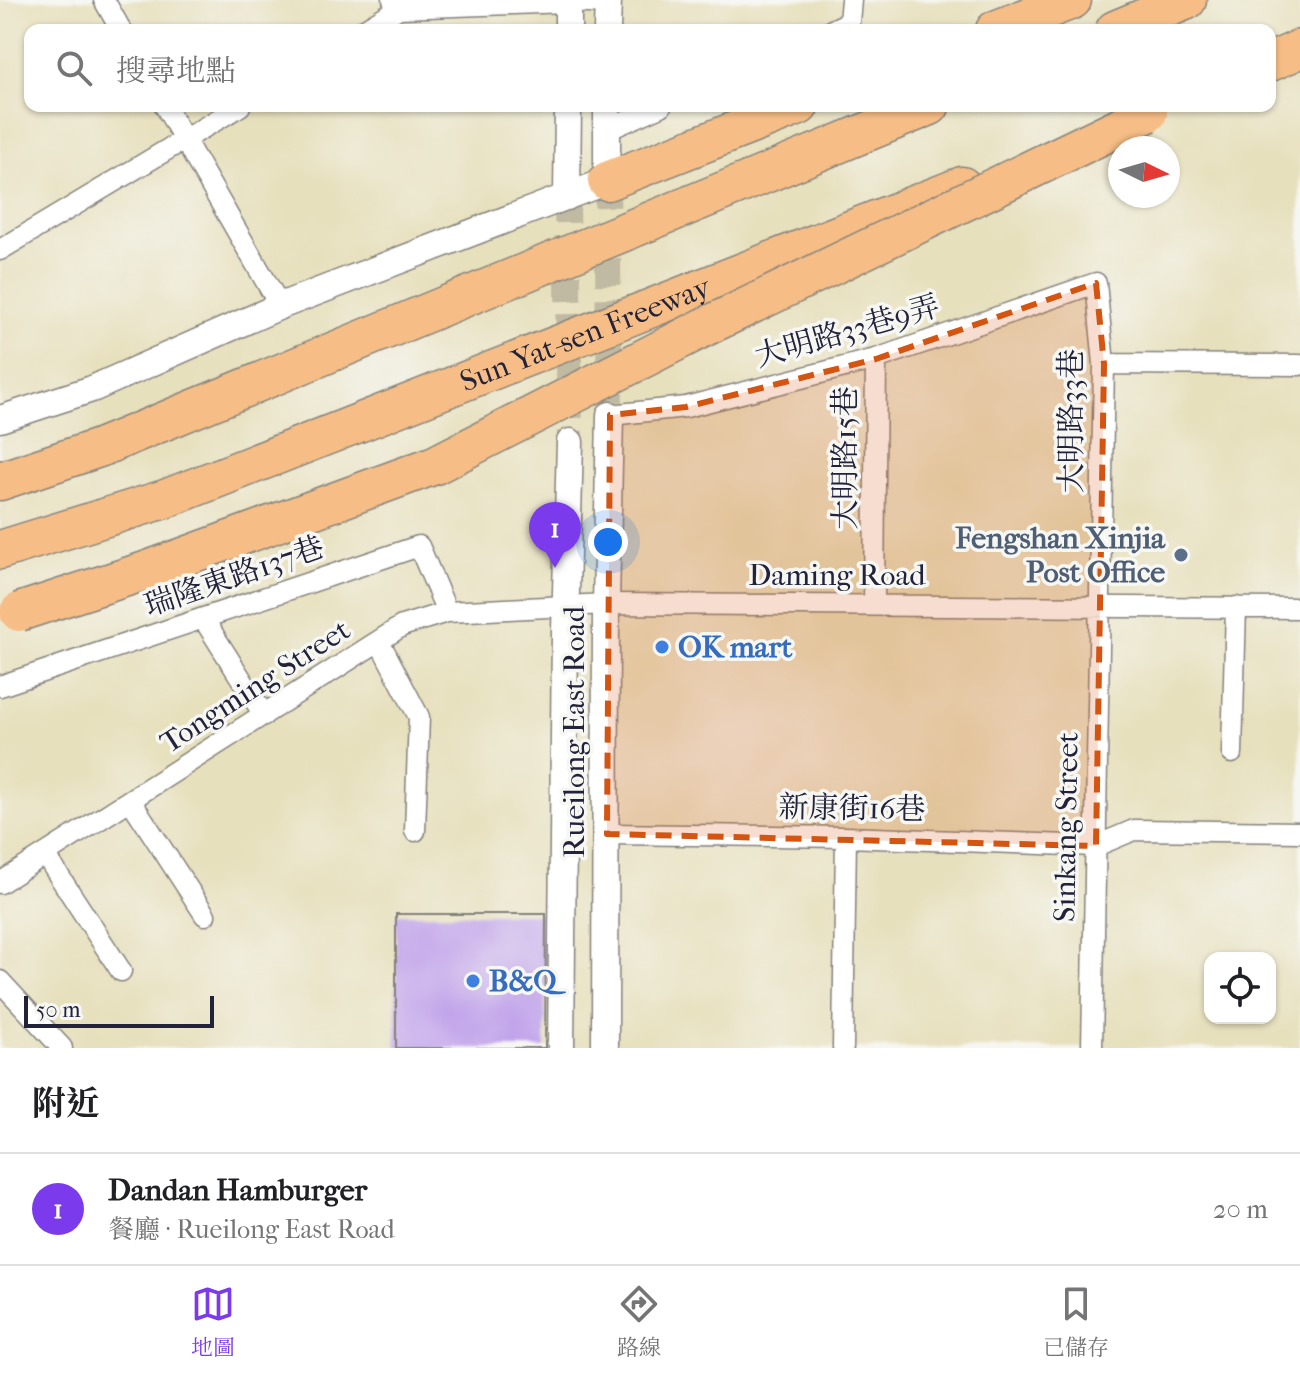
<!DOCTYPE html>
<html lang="zh-TW">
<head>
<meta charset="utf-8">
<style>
  body { margin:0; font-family:"IM FELL French Canon","Noto Serif TC",serif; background:#f2f2f2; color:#202124 }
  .controls { position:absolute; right:24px; bottom:24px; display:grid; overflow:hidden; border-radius:16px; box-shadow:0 2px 6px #0004 }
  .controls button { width:72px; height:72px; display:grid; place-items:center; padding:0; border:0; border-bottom:2px solid #e0e0e0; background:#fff; color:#202124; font:40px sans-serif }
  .compass { position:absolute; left:1108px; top:136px; width:72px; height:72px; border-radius:50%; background:#fff; box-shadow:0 2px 6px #0004; rotate:95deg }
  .scale { position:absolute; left:24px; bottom:20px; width:190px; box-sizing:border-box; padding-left:8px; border:4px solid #22223b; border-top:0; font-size:22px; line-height:28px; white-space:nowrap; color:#22223b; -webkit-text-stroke:6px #f6f6f2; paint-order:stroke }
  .you { position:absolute; left:608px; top:542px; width:28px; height:28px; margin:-20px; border:6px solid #fff; border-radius:50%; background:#1a73e8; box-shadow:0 0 0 12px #1a73e833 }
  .badge { display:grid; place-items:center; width:52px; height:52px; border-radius:50%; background:#7c3aed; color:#fff; font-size:26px; font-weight:700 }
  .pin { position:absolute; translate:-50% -66px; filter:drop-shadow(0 2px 4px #0008) }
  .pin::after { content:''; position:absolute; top:42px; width:28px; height:24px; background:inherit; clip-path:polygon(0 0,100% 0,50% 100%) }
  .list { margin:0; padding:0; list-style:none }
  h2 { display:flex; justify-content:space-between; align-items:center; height:104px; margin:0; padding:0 32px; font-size:34px }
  h2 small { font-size:26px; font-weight:400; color:#757577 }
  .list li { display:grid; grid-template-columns:52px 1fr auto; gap:24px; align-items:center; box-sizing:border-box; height:112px; padding:0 32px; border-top:2px solid #e0e0e0 }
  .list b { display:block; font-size:30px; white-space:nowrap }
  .list p { margin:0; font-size:26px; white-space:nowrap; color:#757577 }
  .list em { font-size:26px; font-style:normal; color:#757577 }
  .icon { flex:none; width:44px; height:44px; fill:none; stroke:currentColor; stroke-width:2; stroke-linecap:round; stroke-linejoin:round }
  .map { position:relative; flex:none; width:1300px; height:1048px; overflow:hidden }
  .search { position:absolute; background:#fff; box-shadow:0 2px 6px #0004; left:24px; right:24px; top:24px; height:88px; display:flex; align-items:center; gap:20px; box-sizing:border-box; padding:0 28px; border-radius:16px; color:#757577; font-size:30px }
  .sheet { height:216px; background:#fff }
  nav { display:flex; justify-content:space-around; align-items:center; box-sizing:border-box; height:112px; border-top:2px solid #e0e0e0; background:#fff; font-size:22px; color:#757577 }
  nav a { display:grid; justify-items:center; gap:4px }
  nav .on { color:#7c3aed }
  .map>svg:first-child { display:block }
  .building { fill:#bfa0ea }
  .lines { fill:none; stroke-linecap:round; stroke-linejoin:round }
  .tertiary-tunnel { stroke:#c0baa3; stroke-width:26; stroke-dasharray:26 13; stroke-linecap:butt }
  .minor-casing { stroke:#84817c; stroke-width:23 }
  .tertiary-casing { stroke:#84817c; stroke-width:29 }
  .motorway-casing { stroke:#84817c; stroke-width:41 }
  .minor { stroke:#fff; stroke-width:20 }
  .tertiary { stroke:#fff; stroke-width:26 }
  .motorway { stroke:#f6be86; stroke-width:38 }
  .motorway-bridge-casing { stroke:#84817c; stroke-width:41; stroke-linecap:butt }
  .motorway-bridge { stroke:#f6be86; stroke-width:38 }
  .marked { fill:#d45411; fill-opacity:0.2; stroke:#d45411; stroke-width:6; stroke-dasharray:16 10; stroke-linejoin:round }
  .service-dot { fill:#5c6f8a; stroke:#f6f6f2; stroke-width:3 }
  .shop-dot { fill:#3f7fe0; stroke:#f6f6f2; stroke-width:3 }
  .labels { text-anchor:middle; stroke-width:7; stroke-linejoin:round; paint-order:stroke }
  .street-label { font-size:30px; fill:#22223b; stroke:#f6f6f2 }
  .service-label { font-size:30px; font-weight:bold; fill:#4e5e75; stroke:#f6f6f2; text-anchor:end }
  .shop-label { font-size:30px; font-weight:bold; fill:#366cbe; stroke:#f6f6f2; text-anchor:start }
</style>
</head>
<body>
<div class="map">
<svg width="1300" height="1048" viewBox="0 0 1300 1048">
  <rect width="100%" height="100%" fill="#f6f6f2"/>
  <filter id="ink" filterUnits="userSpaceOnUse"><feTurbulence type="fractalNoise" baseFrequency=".0125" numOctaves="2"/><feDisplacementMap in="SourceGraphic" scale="16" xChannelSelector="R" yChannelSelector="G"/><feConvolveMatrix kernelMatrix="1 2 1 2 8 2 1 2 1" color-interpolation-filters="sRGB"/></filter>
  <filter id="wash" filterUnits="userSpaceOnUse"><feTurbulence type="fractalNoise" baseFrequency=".006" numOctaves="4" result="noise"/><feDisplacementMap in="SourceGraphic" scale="32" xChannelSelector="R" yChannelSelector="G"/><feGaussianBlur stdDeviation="1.8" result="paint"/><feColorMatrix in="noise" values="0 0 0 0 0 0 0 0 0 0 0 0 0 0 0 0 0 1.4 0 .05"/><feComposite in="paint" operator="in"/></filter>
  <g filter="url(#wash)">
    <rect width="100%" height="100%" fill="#e7e0bd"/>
    <g id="blocks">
      <path class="building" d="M396,914H546L545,1048H396Z"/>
    </g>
  </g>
  <g filter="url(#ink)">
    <use href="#blocks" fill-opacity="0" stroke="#84817c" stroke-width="2"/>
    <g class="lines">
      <path class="tertiary-tunnel" d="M607,181L610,415
        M567,197L570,442"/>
      <defs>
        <path id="minor" d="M104,0L121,30
          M393,0L399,8L568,2L607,4
          M363,30L399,8
          M832,30L849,22L851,0
          M165,106L280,306
          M607,130L661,106
          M0,250L240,106
          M1104,364L1300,365
          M610,415L686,407L876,359L1096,283L1104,364L1092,1048
          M874,605L876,359
          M203,618L264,715
          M379,641L419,717L415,831
          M0,686L419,546L447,612
          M1232,753L1236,607
          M131,801L205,915
          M607,834L846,837L1096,846L1134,830L1300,832
          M46,856L121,971
          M0,883L402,626L447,612L606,604L1300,608
          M0,981L62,1048
          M843,1048L846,837"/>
        <path id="tertiary" d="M568,0V30
          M607,30L608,0
          M567,197L568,106
          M0,419L92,389L280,306L607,181V106
          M561,1048L565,630L570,442
          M605,1048L606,604L610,415"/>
        <g id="motorway">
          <path d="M995,30L1072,0"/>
          <path d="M1115,30L1187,0"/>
          <path d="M1270,62L1300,49"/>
          <path d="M607,181L799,106"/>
          <path d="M0,481L99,448L930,106"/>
          <path id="s1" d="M0,550L165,499L962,186"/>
        </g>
      </defs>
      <use href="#minor" class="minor-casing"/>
      <use href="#tertiary" class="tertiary-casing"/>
      <use href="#motorway" class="motorway-casing"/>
      <use href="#minor" class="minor"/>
      <use href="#tertiary" class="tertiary"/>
      <use href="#motorway" class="motorway"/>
      <defs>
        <path id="motorway-bridge" d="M19,612L145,571L435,465L705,327L1148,113"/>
      </defs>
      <use href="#motorway-bridge" class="motorway-bridge-casing"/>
      <use href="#motorway-bridge" class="motorway-bridge"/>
    </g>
  </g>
  <path class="marked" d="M1096,283L1104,364L1096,846L607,834L610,415L686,407L876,359Z"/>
  <circle class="service-dot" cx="1181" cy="555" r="8"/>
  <g class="shop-dot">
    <circle cx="662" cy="647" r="8"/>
    <circle cx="473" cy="981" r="8"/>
  </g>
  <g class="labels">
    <g class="street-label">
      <text transform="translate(847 331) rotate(-16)" y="10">大明路33巷9弄</text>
      <text dy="10" stroke="none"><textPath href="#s1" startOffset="624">Sun Yat-sen Freeway</textPath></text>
      <text transform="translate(1071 421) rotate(-90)" y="10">大明路33巷</text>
      <text transform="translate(845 458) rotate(-90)" y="10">大明路15巷</text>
      <text x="837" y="585">Daming Road</text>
      <text transform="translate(234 576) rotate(-19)" y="10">瑞隆東路137巷</text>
      <text transform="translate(255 686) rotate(-33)" y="10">Tongming Street</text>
      <text transform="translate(574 732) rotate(-90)" y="10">Rueilong East Road</text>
      <text transform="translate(852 808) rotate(1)" y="10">新康街16巷</text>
      <text transform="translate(1066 827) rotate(-89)" y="10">Sinkang Street</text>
    </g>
    <g class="service-label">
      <text x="1165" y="548">Fengshan Xinjia<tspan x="1165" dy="34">Post Office</tspan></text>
    </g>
    <g class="shop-label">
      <text x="678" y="657">OK mart</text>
      <text x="489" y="991">B&amp;Q</text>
    </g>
  </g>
</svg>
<div class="controls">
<button><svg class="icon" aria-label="locate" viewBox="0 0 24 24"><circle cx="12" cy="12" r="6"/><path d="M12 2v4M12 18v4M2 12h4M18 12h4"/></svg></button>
</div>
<svg class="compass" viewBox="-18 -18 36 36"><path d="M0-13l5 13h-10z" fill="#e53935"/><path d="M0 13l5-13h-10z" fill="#757577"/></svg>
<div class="scale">50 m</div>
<div class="you"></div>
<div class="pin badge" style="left:555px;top:568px">1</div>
<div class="search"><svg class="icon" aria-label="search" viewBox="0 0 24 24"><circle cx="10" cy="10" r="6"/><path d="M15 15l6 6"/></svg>搜尋地點</div>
</div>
<section class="sheet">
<h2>附近<small></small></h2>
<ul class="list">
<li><span class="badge">1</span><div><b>Dandan Hamburger</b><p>餐廳 · Rueilong East Road</p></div><em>20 m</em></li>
</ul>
</section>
<nav>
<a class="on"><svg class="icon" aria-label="map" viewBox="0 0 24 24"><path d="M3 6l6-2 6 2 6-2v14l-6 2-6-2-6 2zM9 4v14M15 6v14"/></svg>地圖</a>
<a><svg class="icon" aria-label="directions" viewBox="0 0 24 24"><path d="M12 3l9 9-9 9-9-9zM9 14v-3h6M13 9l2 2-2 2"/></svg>路線</a>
<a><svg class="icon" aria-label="saved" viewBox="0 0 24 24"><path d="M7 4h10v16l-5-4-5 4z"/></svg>已儲存</a>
</nav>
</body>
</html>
